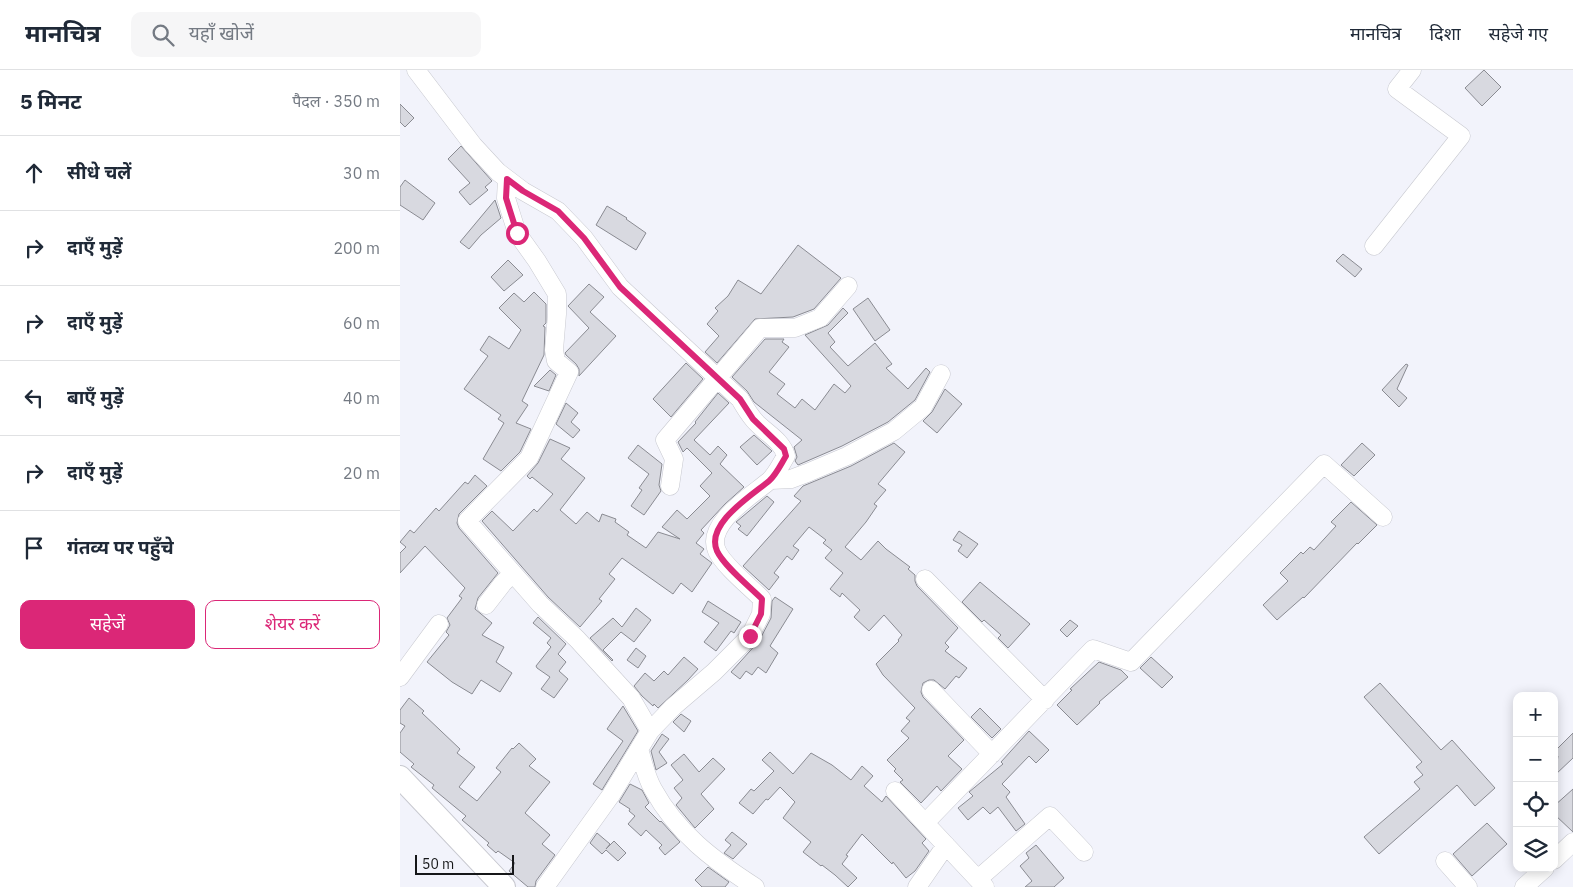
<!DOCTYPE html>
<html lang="hi">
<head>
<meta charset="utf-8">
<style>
  body { margin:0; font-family:"IBM Plex Sans","Noto Sans Devanagari",sans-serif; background:#f6f6f7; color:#1f2937 }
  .controls { position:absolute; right:15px; bottom:15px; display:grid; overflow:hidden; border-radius:10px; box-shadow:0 2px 12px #0003 }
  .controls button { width:45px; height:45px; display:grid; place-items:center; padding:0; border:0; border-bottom:1px solid #e0e1e3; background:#fff; color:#1f2937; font:25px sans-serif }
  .scale { position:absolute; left:15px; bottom:12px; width:99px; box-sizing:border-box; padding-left:5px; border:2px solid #161719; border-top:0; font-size:14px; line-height:18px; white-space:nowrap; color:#161719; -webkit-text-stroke:4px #f2f3fb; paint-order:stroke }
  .stop { position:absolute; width:15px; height:15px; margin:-11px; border:4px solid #db2777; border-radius:50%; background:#fff }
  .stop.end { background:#db2777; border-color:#fff; box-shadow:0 1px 5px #0008 }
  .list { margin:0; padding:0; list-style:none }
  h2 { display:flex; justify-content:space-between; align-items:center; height:65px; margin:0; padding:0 20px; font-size:21px }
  h2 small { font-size:16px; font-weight:400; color:#747a83 }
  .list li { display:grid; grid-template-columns:32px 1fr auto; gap:15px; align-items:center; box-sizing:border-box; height:75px; padding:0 20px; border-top:1px solid #e0e1e3 }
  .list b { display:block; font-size:19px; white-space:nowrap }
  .list em { font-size:16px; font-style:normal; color:#747a83 }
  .actions { display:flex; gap:10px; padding:15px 20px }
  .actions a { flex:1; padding:11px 0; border:1px solid #db2777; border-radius:10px; text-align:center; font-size:18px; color:#db2777 }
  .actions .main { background:#db2777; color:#fff }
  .icon { flex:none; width:28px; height:28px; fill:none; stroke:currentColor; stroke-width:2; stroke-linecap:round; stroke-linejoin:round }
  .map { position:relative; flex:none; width:1173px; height:817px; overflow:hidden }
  header { display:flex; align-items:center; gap:30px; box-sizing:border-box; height:70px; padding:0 25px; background:#fff; border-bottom:1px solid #e0e1e3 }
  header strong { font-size:24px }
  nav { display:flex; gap:28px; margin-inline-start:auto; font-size:18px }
  .search { width:350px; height:45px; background:#f6f6f7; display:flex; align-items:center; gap:12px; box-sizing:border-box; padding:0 18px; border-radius:10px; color:#747a83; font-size:19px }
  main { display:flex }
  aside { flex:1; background:#fff }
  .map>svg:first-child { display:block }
  .building { fill:#d8d9e0; stroke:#8a8b92 }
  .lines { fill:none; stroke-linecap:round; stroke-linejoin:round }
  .minor-casing { stroke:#c8c9d0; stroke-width:19 }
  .major-casing { stroke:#c8c9d0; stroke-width:24 }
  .minor { stroke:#fff; stroke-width:18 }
  .major { stroke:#fff; stroke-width:22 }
  .route { stroke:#db2777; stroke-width:6 }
</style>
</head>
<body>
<header>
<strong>मानचित्र</strong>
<div class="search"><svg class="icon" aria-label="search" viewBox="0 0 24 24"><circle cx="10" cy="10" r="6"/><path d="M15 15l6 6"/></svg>यहाँ खोजें</div>
<nav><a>मानचित्र</a><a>दिशा</a><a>सहेजे गए</a></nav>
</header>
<main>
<aside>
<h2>5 मिनट<small>पैदल · 350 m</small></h2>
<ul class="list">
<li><svg class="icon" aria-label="ahead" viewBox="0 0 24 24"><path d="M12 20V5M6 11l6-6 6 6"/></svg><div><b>सीधे चलें</b></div><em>30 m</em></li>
<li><svg class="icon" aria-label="right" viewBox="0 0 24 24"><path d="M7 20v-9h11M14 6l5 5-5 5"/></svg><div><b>दाएँ मुड़ें</b></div><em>200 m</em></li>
<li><svg class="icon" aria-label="right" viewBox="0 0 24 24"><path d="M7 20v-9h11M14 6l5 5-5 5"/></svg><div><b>दाएँ मुड़ें</b></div><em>60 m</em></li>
<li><svg class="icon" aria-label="left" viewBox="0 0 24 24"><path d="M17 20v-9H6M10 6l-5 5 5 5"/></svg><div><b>बाएँ मुड़ें</b></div><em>40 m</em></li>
<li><svg class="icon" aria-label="right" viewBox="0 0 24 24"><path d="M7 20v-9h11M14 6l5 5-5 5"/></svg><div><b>दाएँ मुड़ें</b></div><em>20 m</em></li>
<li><svg class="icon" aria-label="arrive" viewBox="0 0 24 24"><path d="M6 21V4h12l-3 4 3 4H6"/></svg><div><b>गंतव्य पर पहुँचे</b></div></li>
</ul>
<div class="actions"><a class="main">सहेजें</a><a>शेयर करें</a></div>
</aside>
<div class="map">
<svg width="1173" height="817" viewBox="0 0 1173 817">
  <rect width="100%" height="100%" fill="#f2f3fb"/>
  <path class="building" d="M1084,0L1101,17L1082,36L1065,18Z
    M0,34L14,48L5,57L0,52Z
    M61,76L92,111L85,117L88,120L70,135L59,122L70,113L48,89Z
    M5,110L35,133L23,150L0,135V117Z
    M95,130L101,148L81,165L69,179L60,172Z
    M207,136L227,148L226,149L246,163L236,180L196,155Z
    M398,175L441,208L414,239L393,247L355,249L317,293L305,282L319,266L307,254L318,241L315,238L328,226L338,210L361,224Z
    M943,184L962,199L955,207L936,191Z
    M108,190L123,205L104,221L91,207Z
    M189,214L204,227L190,242L216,266L179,306V299L176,294L166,285L165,283L189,258L168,236Z
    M134,222L146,234V253L143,256L145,257L144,285L122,331L128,335L116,353L131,359L120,382L101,401L83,389L104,353L98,349L101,345L64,319L88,286L80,280L89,266L109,279L121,260L99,238L114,223L124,232Z
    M468,228L490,260L475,271L453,239Z
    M443,238L448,243L428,263L435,272L430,277L448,296L475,273L492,294L486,298L508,319L526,298L530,302L515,330L488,352L442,376L398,395L395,391L397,387L394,377L402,370L354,332L347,321L332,307L365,269H384L382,272L389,277L369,302L385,314L377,324L395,338L402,329L415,340L434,314L445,323L451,316L405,265L428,255Z
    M286,293L303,309L271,347L253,329Z
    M1006,294L1008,295L997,319L1007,328L999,337L982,320Z
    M150,300L156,305L149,321L134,316Z
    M545,319L562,334L537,363L523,351L532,342Z
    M318,323L329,333L294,370L310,385L318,376L327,385L320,394L344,417L325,434L301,460L304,463L296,473L304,479L300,484L312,493L292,522L281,513L273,524L222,488L209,504L215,509L199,529L202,531L180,557L148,527L82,451L92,441L113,461L134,439L137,442L153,424L132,407L130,409L127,406L138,393L150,369L170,378L161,389L185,408L160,440L176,454L187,442L199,452L202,444L216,449L215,452L229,462L227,465L246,478L258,462L280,469L262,457L277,440L287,449L310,426L300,416L312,403L287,378L283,382L278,372L296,353L295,352Z
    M166,333L178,343L171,352L180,360L173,368L156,354Z
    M354,365L372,381L357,395L340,377Z
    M494,373L505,382L478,414L486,420L474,434L477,436L466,452L445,477L461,490L478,471L486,479L510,497L508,499L515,505V511L517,516L558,558L545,573L549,577L545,581L567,598L559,608L556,606L545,619L534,610H529L523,613L521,622L523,627L564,670L548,686L562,699L541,721L537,716L521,733L500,712L503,710L494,701L496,699L487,690L509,668L501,661L510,651L506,648L515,638L483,605L476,594L499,571L498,570L502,565L484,545L469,561L454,547L460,540L442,523L440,527L430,519L443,503L425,488L432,480L423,473L426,470L409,457L393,476L399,480L392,490L387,486L374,503L379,507L369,520L343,496L401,431L394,426L403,416L451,396Z
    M962,373L975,385L954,406L941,395Z
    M238,375L262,394L259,415L261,421L244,445L231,436L242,420L239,418L249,404L228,388Z
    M75,405L87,416L59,444L57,453L59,458L98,503L78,528L75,539L92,553L82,565L104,577L96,592L112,603L100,622L81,610L72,624L52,612L27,592L49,565L46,562L50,555L47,548L62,528L59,526L65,518L25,476L0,503V483L6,477L0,472L10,460L14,463L36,438L39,441L65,412L68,414Z
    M367,426L374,432L347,466L338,459L341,456L336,452Z
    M951,432L977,455L958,474L957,473L904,528L903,527L877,550L863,535L888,511L880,503L901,482L903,484L910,477L914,480L936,456L931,452Z
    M559,461L578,474L567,488L558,481L562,475L553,470Z
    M580,512L630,554L608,578L598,568L601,565L584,550L582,552L562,532Z
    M375,527L393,539L370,576L378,583L366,603L358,597L352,605L346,601L340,609L331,602L359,571L371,548L372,531Z
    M308,531L341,552L334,563L331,561L316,581L304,572L319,553L302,542Z
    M236,538L251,550L234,572L221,562L203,580L213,590L212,591L190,568L213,548L222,557Z
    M138,547L166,574L158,584L166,592L159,601L168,609L154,628L141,619L150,607L137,598L136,596L151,577L147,573L151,568L133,553Z
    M670,550L678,556L667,567L660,560Z
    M236,578L246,586L238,598L227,590Z
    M284,587L298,599L288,610L258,638L254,634L253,636L242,626L234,616L245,603L254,611L264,601L268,605Z
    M751,587L773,607L762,618L740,598Z
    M699,592L721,600L728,607L699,632L700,633L677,655L657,635L672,620L670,619Z
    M980,613L1041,680L1052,670L1095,718L1075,736L1057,715L979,784L964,767L1020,719L1014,712L1023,705L1016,697L1022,692L964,627Z
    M9,628L24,641L22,643L60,679L57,683L75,697L59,717L77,731L101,702L96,698L112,678L113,679L119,673L136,689L129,696L150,712L125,743L150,765L142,774L155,785L136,811L135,817H128L109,801L115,793L98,781L96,783L87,775L89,773L62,750L66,746L32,718L34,715L11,697L14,694L0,682V663L5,656L0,653V640Z
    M223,636L238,661L202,720L193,714L223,671L207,659Z
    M580,638L601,659L592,668L571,647Z
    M281,644L291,651L284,662L273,652Z
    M629,661L649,680L636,693L629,686L602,714L610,722L606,727L625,754L616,761L598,737L590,744L583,737L568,750L558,738L573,726L569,722L603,694L601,692Z
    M1173,663V688L1155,705L1158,686L1154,682Z
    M262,664L269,669L259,682L267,693L256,700L251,681Z
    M370,682L393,704L411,683L432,695L451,710L462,696L473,706L464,716L482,732L486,726L526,769L522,773L529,781L515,801L506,808L493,792L492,794L462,764L446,785L448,786L442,794L457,808L448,817L435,805L422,795L421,796L403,782L411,772L383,748L395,732L380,717L368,730L366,729L353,744L339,733L351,719L354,721L374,701L362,690Z
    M284,684L299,702L313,688L325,699L301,724L314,739L295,758L276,735L282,728L274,718L283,710L271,695Z
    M230,714L242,720L249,733L245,737L260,752L261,751L280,772L265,785L259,778L262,775L246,760L241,766L228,754L235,746L229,741L230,739L219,732Z
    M1173,719V762L1154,744V736Z
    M1087,753L1107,774L1072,806L1053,784Z
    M332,762L347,774L333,789L324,783L331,775L325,770Z
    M197,763L210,774L206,779L214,771L226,783L218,791L206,780L202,784L190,773Z
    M636,775L664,808L654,817H625L632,811L620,796L629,788L626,783Z
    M308,797L329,812L325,817H302L295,810Z"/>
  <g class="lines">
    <defs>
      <path id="minor" d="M16,0L73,75L98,102L123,121L158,141L184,168L220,217L340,329C344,336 349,344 354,350C364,362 382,370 386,386C381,394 376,405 369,411C351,426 305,454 317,481C324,496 349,516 362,529L361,544L350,566L314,602L273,637L250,661L211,725L145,817
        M107,109L106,128L117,163L137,191L157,224V244L154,280L156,291L169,302L129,388L67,451L140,534L177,569L231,628L250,661
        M974,176L1061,66L997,19L1012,0
        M371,410L391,409L407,403L447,386L494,361L523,337L541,304
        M270,416L274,389L265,370L360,258H395L420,248L448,216
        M525,509L645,630
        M86,535L103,513L113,503
        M0,607L39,554
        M531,620L592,684
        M239,679C243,692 246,707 253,719C277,763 313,790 355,817
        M495,721L585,817
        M525,753L693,579L731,592L924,394L983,447
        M1154,790L1173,772
        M1045,791L1068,817
        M578,809L650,746L684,782
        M517,817L546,775
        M1124,817L1145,798"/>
      <path id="major" d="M0,707L104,817"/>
    </defs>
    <use href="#minor" class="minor-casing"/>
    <use href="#major" class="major-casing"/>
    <use href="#minor" class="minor"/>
    <use href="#major" class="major"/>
  </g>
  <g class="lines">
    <path class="route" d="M117,163L106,128L107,109L123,121L158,141L184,168L220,217L340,329L353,349L384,379L386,386C381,394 376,405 369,411C351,426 305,454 317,481C324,496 349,516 362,529L361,544L350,566"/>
  </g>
</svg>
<div class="controls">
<button>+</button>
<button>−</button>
<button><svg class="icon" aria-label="locate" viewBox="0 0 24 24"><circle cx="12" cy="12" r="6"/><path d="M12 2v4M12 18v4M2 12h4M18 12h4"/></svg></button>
<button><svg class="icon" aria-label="layers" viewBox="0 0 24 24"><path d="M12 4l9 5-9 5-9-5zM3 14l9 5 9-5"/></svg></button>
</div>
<div class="scale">50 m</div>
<div class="stop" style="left:117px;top:163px"></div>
<div class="stop end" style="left:350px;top:566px"></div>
</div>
</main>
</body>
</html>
